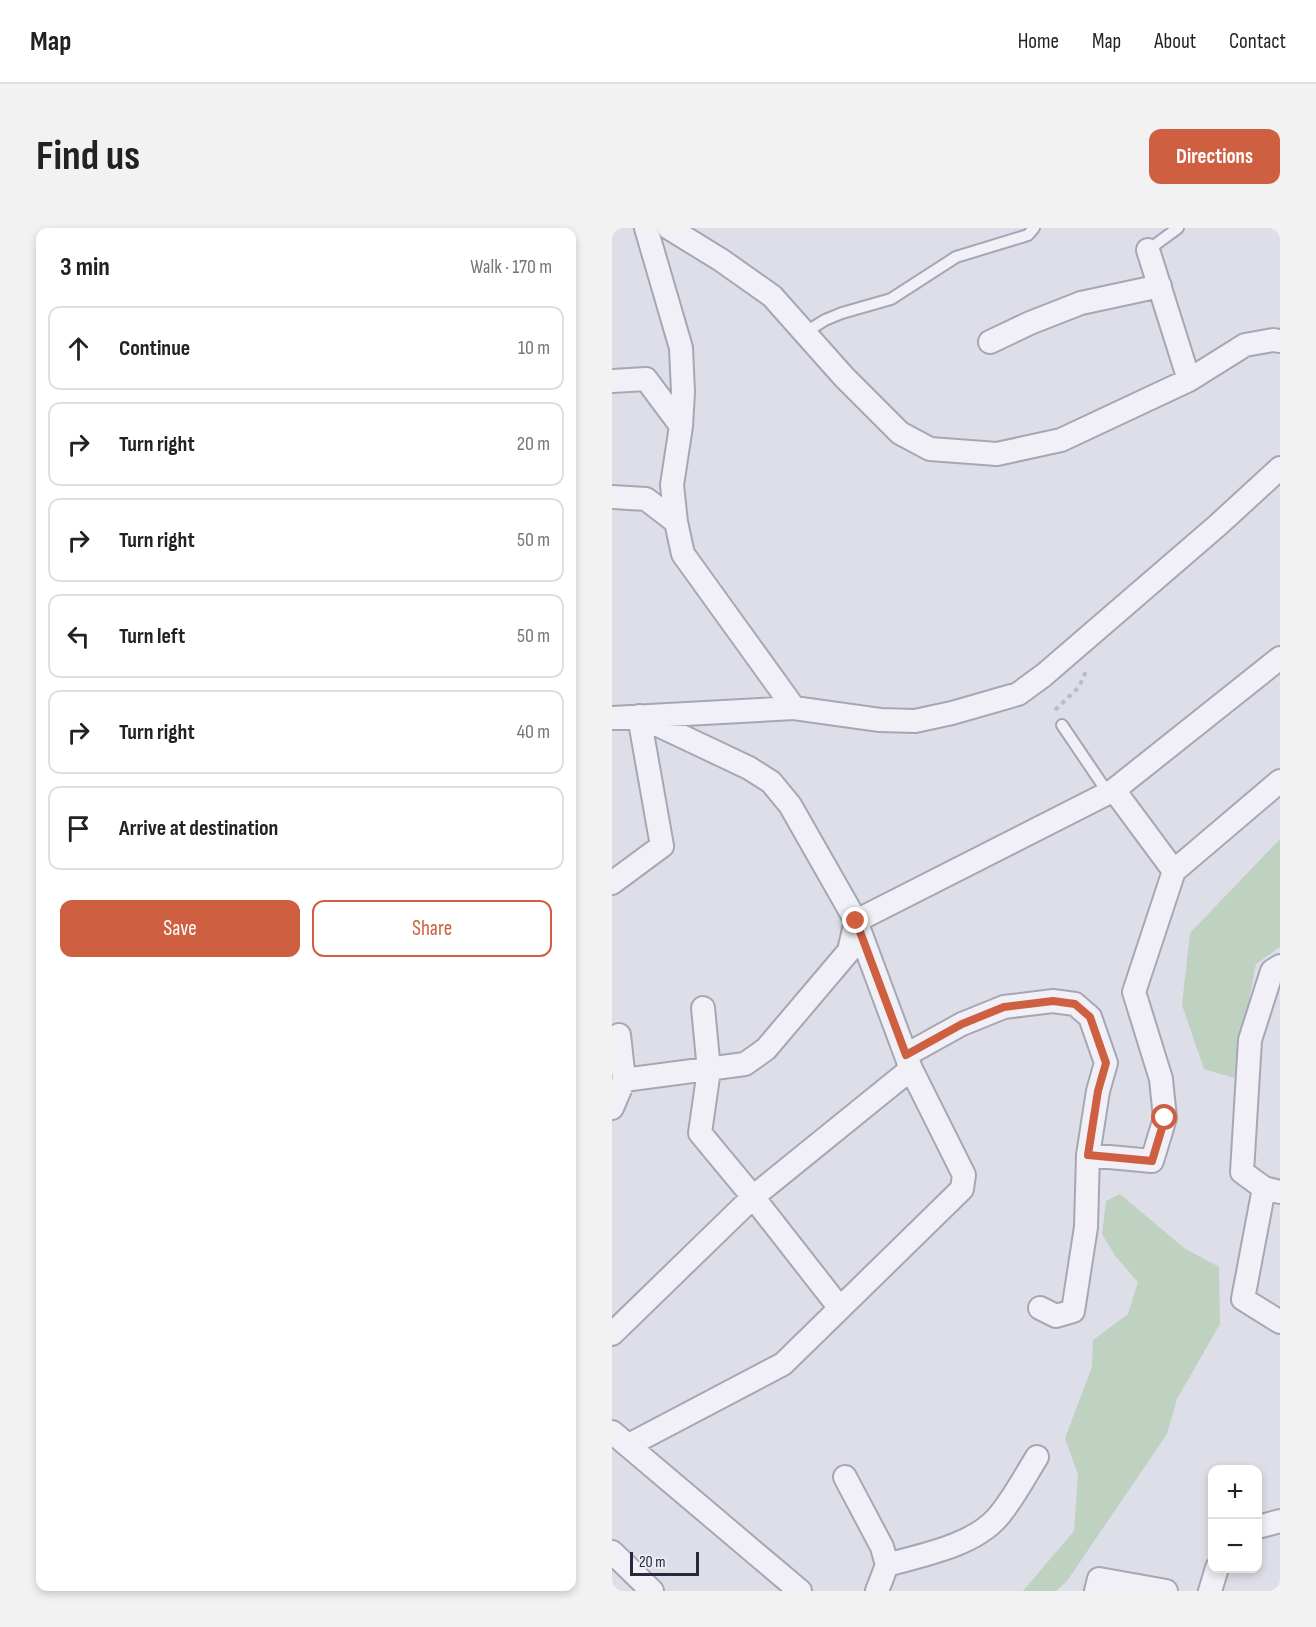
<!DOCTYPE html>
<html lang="en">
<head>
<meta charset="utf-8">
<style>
  body { margin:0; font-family:"Sofia Sans Condensed",sans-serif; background:#f2f2f2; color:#222 }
  .controls { position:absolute; right:18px; bottom:18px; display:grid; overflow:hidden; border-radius:12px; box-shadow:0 3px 9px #0003 }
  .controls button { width:54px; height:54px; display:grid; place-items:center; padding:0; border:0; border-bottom:2px solid #e0e0e0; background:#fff; color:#222; font:30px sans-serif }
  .scale { position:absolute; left:18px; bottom:15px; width:69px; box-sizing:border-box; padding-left:6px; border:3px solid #27273e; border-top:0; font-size:16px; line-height:21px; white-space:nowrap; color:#27273e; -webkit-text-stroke:4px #ededf5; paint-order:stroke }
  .stop { position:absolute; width:18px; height:18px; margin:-14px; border:4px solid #ce6041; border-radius:50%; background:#fff }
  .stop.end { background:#ce6041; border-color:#fff; box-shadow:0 2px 6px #0008 }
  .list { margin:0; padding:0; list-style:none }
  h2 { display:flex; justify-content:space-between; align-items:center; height:78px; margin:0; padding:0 24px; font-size:26px }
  h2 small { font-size:20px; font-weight:400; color:#767676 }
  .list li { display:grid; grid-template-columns:39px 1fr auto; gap:18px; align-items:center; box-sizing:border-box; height:84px; margin:0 12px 12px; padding:0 12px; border:2px solid #e0e0e0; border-radius:12px }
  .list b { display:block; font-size:22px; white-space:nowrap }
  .list em { font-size:20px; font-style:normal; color:#767676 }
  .actions { display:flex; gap:12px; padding:18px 24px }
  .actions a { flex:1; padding:14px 0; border:2px solid #ce6041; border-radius:12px; text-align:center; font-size:21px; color:#ce6041 }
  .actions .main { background:#ce6041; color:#fff }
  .icon { flex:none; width:33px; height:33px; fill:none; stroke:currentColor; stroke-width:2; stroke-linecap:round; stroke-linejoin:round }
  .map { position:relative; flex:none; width:668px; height:1363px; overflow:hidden; border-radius:12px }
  header { display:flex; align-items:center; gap:36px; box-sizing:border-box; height:84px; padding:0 30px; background:#fff; border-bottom:2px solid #e0e0e0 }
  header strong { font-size:28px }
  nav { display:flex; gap:33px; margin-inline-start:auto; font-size:21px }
  .intro { display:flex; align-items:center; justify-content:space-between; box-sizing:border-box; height:144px; padding:0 36px }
  h1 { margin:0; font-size:42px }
  .button { padding:15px 27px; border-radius:12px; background:#ce6041; color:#fff; font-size:21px; font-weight:700 }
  main { display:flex; gap:36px; padding:0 36px }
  aside { flex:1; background:#fff; border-radius:12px; box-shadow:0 3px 9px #0003 }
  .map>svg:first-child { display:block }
  .green { fill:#bfd1c1 }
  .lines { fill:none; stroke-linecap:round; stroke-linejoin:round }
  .lane-casing { stroke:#a6a7b4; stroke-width:14 }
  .street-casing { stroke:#a6a7b4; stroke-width:26 }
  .path { stroke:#bcbcc6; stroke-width:4; stroke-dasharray:4.5 4.5; stroke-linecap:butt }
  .lane { stroke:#f0f0f6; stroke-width:10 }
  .street { stroke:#f0f0f6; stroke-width:22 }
  .route { stroke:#ce6041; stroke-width:8 }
</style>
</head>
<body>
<header>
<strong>Map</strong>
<nav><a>Home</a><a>Map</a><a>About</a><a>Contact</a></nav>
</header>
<div class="intro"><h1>Find us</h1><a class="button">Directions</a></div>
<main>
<aside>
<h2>3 min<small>Walk · 170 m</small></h2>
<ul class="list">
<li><svg class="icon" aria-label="ahead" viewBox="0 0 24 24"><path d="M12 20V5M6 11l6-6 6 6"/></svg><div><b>Continue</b></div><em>10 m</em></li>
<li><svg class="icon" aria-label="right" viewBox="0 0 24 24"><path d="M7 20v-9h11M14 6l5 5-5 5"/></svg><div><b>Turn right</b></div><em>20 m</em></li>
<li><svg class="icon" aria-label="right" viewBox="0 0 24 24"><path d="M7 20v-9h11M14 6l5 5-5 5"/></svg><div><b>Turn right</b></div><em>50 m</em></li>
<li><svg class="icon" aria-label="left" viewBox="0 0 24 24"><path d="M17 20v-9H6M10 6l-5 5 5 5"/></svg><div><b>Turn left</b></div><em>50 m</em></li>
<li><svg class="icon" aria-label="right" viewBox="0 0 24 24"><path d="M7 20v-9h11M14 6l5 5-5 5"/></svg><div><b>Turn right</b></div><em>40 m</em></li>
<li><svg class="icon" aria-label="arrive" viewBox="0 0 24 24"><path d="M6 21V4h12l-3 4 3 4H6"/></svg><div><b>Arrive at destination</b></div></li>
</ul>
<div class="actions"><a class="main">Save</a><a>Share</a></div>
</aside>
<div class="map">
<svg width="668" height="1363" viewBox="0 0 668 1363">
  <rect width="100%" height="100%" fill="#dddee7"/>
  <path class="green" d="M668,611V719L644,736L622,850L592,841L570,777L578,705Z
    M508,966L572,1020L607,1039L608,1096L565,1171L555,1206L455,1353L444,1363H411L462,1303L466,1247L453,1210L480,1139L481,1112L516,1086L526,1054L504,1029L490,1006L494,973Z"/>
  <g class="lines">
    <defs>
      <path id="lane" d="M536,22L566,0
        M192,105L213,92L230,85L279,71L344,29L416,7L422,0
        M450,497L496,565"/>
      <path id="street" d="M34,0L69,120L71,164L69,198L60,257L64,294L71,326L182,480
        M57,0L109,32L160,68L232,149L288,205L318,221L385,226L449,212L577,152L633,117L661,112L668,113
        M536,22L577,152
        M378,114L418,95L469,75L548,58
        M0,153L34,151L69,198
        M0,269L34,271L64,294
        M0,490L182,480L268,492L303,493L340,485L406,466L432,447L606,297L668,240
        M562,643L668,553
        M0,655L50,618L27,488
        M668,738L660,743L638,812L630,944L652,960L668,964
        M91,780L97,842L88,905L141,969L227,1079
        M294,827L350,796L392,779L441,773L463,776L478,789L494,835L486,863L476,927L474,999L461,1083L444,1088L428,1080
        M12,852L133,836L154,821L237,723L244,693L502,562L668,430
        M0,880L12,852L7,807
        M476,927L540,933L553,890L549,851L522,764L562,643L502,562
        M652,960L631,1071L668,1094
        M0,1106L141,969L299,841
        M0,1204L188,1363
        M17,1217L171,1136L350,961L352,947L299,841L244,693L178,577L159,554L137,540L27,488
        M233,1249L270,1319L275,1337L265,1363
        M646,1299L668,1293
        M0,1324L40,1363
        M275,1337C310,1327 359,1318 384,1291C399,1275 413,1248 425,1229
        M484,1363L487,1351L554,1363
        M598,1363L605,1340"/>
    </defs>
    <use href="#lane" class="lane-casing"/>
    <use href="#street" class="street-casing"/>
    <path class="path" d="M443,482L467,459L475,441"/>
    <use href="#lane" class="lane"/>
    <use href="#street" class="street"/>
  </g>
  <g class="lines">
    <path class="route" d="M244,693L294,827L350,796L392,779L441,773L463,776L478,789L494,835L486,863L476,927L540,933L553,890"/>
  </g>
</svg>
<div class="controls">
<button>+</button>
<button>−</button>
</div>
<div class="scale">20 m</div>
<div class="stop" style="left:553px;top:890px"></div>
<div class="stop end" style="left:244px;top:693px"></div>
</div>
</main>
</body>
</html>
